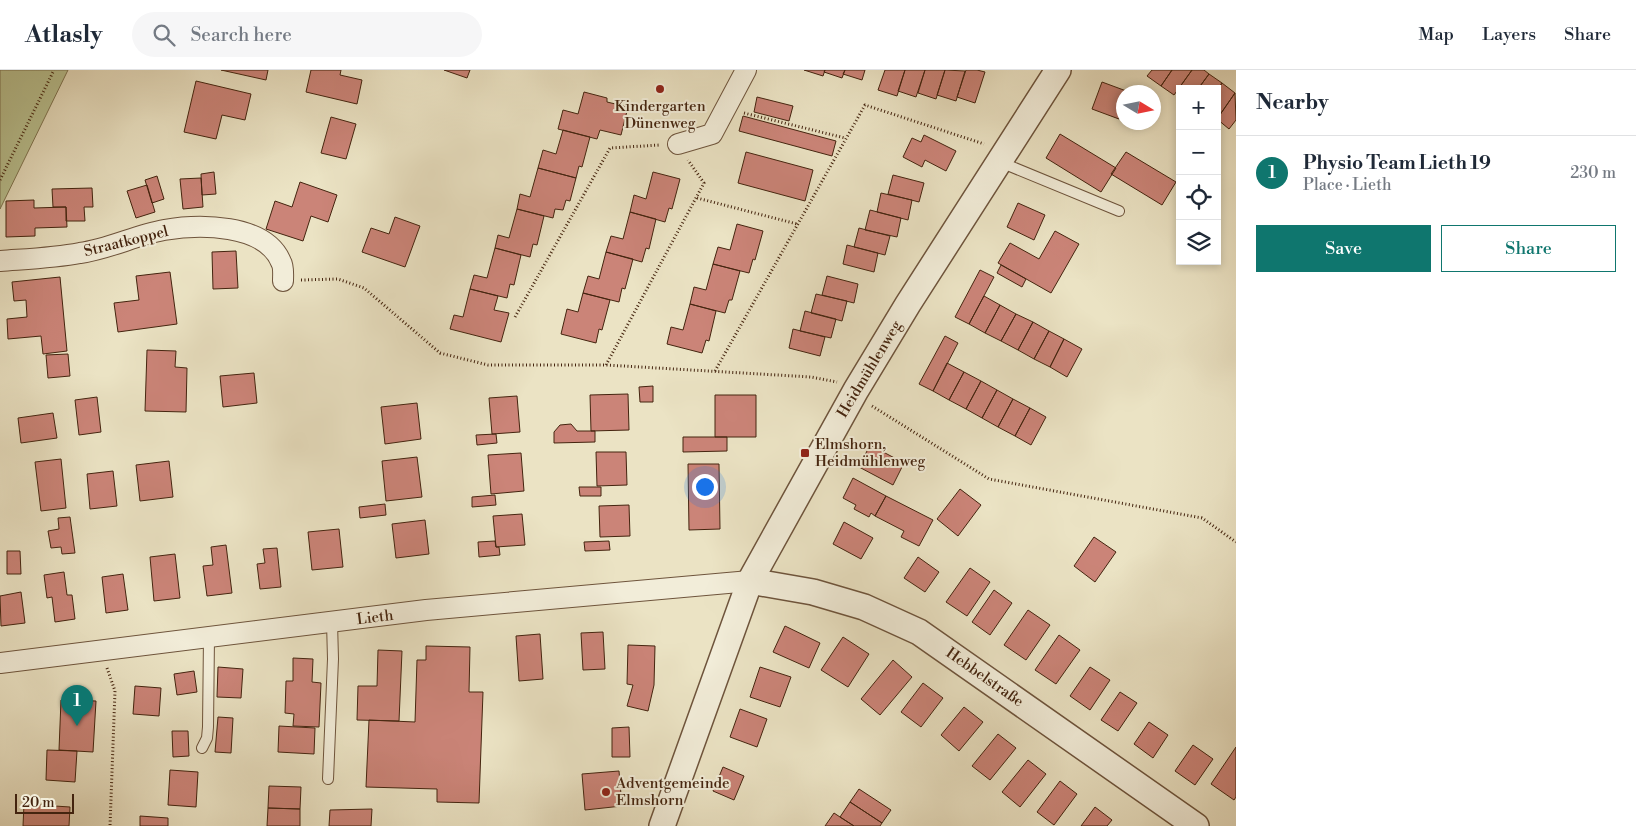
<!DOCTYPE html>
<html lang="en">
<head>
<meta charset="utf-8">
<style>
  body { margin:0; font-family:"Libre Bodoni",serif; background:#f6f6f7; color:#1f2937 }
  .controls { position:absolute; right:15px; top:15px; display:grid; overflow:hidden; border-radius:0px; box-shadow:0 2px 8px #0003 }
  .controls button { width:45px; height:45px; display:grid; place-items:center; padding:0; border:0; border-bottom:1px solid #e0e1e3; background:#fff; color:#1f2937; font:25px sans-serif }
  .compass { position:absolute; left:1116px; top:15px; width:45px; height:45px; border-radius:50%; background:#fff; box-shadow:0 2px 8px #0003; rotate:100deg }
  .scale { position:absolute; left:15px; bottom:12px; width:59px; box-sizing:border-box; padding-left:5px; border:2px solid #44240f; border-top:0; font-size:14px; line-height:18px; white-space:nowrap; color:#44240f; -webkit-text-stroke:4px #f2edd9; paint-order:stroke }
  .you { position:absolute; left:704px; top:416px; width:18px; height:18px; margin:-12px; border:4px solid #fff; border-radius:50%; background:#1a73e8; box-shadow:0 0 0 8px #1a73e833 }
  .badge { display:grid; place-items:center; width:32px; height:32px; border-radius:50%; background:#0f766e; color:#fff; font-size:16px; font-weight:700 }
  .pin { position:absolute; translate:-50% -41px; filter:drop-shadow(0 1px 2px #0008) }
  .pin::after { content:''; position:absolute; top:26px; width:18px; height:15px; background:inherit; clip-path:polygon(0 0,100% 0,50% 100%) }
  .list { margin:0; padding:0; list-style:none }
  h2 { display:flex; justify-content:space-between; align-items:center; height:65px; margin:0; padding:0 20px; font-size:21px }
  h2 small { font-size:16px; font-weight:400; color:#747a83 }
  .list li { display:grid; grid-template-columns:32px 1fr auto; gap:15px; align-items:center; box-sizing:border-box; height:75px; padding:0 20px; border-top:1px solid #e0e1e3 }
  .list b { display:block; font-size:19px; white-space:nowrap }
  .list p { margin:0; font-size:16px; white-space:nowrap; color:#747a83 }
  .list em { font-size:16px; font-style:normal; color:#747a83 }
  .actions { display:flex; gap:10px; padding:15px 20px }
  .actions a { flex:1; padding:11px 0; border:1px solid #0f766e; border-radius:0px; text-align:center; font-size:18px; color:#0f766e }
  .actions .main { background:#0f766e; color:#fff }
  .icon { flex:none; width:28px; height:28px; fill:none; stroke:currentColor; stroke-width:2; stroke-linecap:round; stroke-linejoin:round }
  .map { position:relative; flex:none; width:1236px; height:756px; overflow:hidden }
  header { display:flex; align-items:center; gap:30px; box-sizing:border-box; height:70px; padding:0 25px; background:#fff; border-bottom:1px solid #e0e1e3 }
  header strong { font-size:24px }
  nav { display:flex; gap:28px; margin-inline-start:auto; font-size:18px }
  .search { width:350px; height:45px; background:#f6f6f7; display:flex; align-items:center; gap:12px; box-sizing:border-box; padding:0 18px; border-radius:28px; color:#747a83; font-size:19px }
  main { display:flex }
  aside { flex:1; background:#fff }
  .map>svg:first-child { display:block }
  .green { fill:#bac392; stroke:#7f7450 }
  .building { fill:#cb8478; stroke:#44240f }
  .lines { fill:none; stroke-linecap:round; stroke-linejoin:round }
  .service-casing { stroke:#6e543c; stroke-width:12 }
  .minor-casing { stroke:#6e543c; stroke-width:22 }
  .tertiary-casing { stroke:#6e543c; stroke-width:28 }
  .path { stroke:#44240f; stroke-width:3; stroke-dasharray:1 2.5; stroke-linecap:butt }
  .service { stroke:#f2edd9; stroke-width:10 }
  .minor { stroke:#f2edd9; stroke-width:20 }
  .tertiary { stroke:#f2edd9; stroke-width:25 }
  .poi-dot { fill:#8f2418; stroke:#f2edd9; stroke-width:2 }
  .labels { text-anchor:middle; stroke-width:4; stroke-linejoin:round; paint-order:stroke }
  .poi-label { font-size:15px; fill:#44240f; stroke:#f2edd9; text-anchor:start }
  .street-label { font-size:15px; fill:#44240f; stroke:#f2edd9 }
</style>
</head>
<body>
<header>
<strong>Atlasly</strong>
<div class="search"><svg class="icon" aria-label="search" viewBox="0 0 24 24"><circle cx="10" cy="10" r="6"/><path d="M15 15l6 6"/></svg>Search here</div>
<nav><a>Map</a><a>Layers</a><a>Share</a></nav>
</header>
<main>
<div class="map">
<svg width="1236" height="756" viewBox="0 0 1236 756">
  <rect width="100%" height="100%" fill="#ebe3c4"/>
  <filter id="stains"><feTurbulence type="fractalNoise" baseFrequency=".004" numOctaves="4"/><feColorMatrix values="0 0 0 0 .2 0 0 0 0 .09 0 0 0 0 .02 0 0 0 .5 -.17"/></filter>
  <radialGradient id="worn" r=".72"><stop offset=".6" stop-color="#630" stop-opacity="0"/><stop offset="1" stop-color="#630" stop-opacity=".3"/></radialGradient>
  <path class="green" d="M0,0H68L0,139Z"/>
  <path class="building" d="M221,0H268L266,10Z
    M311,0H341L340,5L362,10L357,34L306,22Z
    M444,0H470L467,8Z
    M804,0H825L823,6Z
    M825,0H845L842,8L824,2Z
    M845,0H865L862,10L843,4Z
    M885,0H905L897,26L878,20Z
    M905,0H925L916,27L898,21Z
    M925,0H945L936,29L918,23Z
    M945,0L965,1L956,31L937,25Z
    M977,0L985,2L975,33L957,27L966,0Z
    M1152,0H1172L1161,16L1147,6Z
    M1172,0H1192L1174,25L1161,16Z
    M1192,0H1204L1209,4L1198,19H1180V24L1177,21Z
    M1209,4L1222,13L1217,21V19H1198Z
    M196,11L251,24L245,50L222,45L216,69L184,62Z
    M1102,12L1129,22H1124V37L1119,49L1092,39Z
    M1222,13L1235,23L1217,49V21Z
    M584,22L607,28V32L628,37L621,65L600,60L597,69L558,59L563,40L578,44Z
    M1235,23L1236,50L1229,59L1217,49Z
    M757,27L793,36L789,51L754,42Z
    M743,46L836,71L832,86L739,61Z
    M331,47L356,54L346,89L321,83Z
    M563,60L590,67L582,97L579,96L576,108L538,98L543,80L556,84Z
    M1060,64L1116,98L1101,122L1046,88Z
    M924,65L956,81L946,101L925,90L922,97L903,87L912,68L921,72Z
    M746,82L813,100L805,131L738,113Z
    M1126,82L1176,112L1162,135L1111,104Z
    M538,98L576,108L570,131L566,130L563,140L555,139L553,148L517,139L520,124L530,127Z
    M214,102L216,124L202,125L201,104Z
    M653,102L680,109L672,139L669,138L665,152L630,142L634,125L646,129Z
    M893,105L924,113L919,132L888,124Z
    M157,106L164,129L152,133L145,110Z
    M201,108L203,137L183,139L180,109Z
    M300,112L337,125L328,152L311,146L303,171L266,159L275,131L292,137Z
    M147,115L155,142L136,148L127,121Z
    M92,118L93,137H84L85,151H66V137H53L52,119Z
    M881,123L912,130L908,150L877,142Z
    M34,130V138L66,137L67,157L35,158V166L6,167V131Z
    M1018,133L1045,145L1034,170L1007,157Z
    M517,139L544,146L537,175L533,174L530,187L495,178L498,165L509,168Z
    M870,140L901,148L897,167L865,160Z
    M630,142L656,149L649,179L646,178L642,192L606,182L611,166L623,169Z
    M395,147L420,156L405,197L362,182L371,158L389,164Z
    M737,154L763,161L755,190L753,189L749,203L713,194L718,177L730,180Z
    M859,158L890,166L885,185L854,177Z
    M1055,161L1079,174L1051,223L998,193L1010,173L1039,189Z
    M847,175L878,183L874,202L843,194Z
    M495,178L521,185L514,215L510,214L507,228L470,219L474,205L487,208Z
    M236,181L238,218L213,219L212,182Z
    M606,182L633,189L625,219L622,218L619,232L583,223L588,206L599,209Z
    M713,194L740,201L732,230H729L725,243L690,234L694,217L706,220Z
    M1001,195L1026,209L1022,217L997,203Z
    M980,200L994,207L969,254L955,247Z
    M170,202L177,254L118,262L114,233L139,230L136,206Z
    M827,206L858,214L854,233L822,225Z
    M60,207L67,281L43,284L41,266L8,269L7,249L27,247L26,230L14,231L12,212Z
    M470,219L498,226L494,240L509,243L501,272L450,259L454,245L463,247Z
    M583,223L610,230L602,260L599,259L596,273L561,264L567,239L578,242Z
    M816,224L847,231L842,251L811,243Z
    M984,226L1000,235L985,263L969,254Z
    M690,234L716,241L709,271L706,270L702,283L667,274L671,257L683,260Z
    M1000,235L1016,244L1001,271L985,263Z
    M805,241L836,249L831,268L800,261Z
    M1016,244L1033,252L1018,280L1001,271Z
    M1033,252L1049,261L1034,289L1018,280Z
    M793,259L825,267L820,286L789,278Z
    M1049,261L1064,269L1050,297L1034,289Z
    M945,266L958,273L933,321L919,314Z
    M1064,269L1082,279L1067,307L1050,297Z
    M147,280L176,281L175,297L187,298L186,342L145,341Z
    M68,284L70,306L48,308L46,285Z
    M947,293L964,302L949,330L933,321Z
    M964,302L981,311L966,339L949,330Z
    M254,303L257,333L223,337L220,306Z
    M981,311L997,320L982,348L966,339Z
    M653,316V332H640L639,317Z
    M997,320L1013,329L998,357L982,348Z
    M628,324L629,360L591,361L590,325Z
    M715,325H756V367H715Z
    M517,326L520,362L492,364L489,328Z
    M97,327L101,362L79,365L75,330Z
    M1013,329L1030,338L1015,366L998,357Z
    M417,333L421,369L385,374L381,337Z
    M1030,338L1046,347L1031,375L1015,366Z
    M53,343L57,368L21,373L18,348Z
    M571,354L577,361H595V372L554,373V362L560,355Z
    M496,364L497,373L477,375L476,365Z
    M683,367H727V381L683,382Z
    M870,375L904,393L893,415L859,397Z
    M596,382H626L627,415L597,416Z
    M521,383L524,421L491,424L488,385Z
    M417,387L422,427L386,431L382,391Z
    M61,389L66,438L41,441L35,392Z
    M169,391L173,427L140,431L136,395Z
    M688,394H719L720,459L689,460Z
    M113,401L117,436L90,439L87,404Z
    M853,408L886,426L875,446L871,443L869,447L854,439L856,435L843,428Z
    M579,417H601V426H580Z
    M960,419L981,435L958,466L937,449Z
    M495,425L496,435L472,437V427Z
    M886,426L933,450L919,476L901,467L904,461L875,446Z
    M385,434L386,445L360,448L359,437Z
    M629,435L630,466L600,467L599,436Z
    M522,444L525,475L496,477L493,446Z
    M70,447L75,483L62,484L61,477L51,478L48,461L59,459L58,448Z
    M425,450L429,484L396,488L392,454Z
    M844,452L873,468L861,489L833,474Z
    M339,459L343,497L312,500L308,462Z
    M1094,467L1116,482L1095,512L1074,496Z
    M495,471L496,477H499L500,485L479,487L478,472Z
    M609,471L610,480L585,481L584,472Z
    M226,475L232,523L207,526L203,496L213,495L211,477Z
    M277,478L281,517L260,519L257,494L265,493L263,479Z
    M7,481H20L21,504H7Z
    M175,484L180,528L154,531L150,487Z
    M918,487L939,502L925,522L904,508Z
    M970,498L990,512L967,546L946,532Z
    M64,502L67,525H72L75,549L55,552L52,527L47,528L44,505Z
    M123,504L128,540L106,543L102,507Z
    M994,520L1012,533L990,565L972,552Z
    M21,522L25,553L1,556L0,526Z
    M1028,540L1050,555L1026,590L1004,575Z
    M785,556L820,573L809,598L773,582Z
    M603,562L605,599L583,600L581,563Z
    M540,564L543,609L519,611L516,566Z
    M1059,565L1080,580L1056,614L1035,600Z
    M843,567L869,584L848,617L821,600Z
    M628,575L655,576L654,615L648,641L627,636L633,615L627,614Z
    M426,576L470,577L469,622H483L479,733L437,732V719L366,717L369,650L415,652L417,590H426Z
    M378,580L402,581L399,651L357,650L358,616H377Z
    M293,588L313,589L312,612L321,613L319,657L293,656L294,644L285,643L286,611H293Z
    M893,590L912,607L880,645L861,629Z
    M218,597L243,599L241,628L217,627Z
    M760,597L791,607L780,637L750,627Z
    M1090,597L1110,610L1090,640L1070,626Z
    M194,601L197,622L177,625L174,604Z
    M923,613L943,628L921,657L901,642Z
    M135,616L161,618L159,646L133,644Z
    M1120,622L1137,633L1118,661L1101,650Z
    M61,630L96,631L93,682L59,680Z
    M964,637L983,652L959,681L941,665Z
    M740,639L767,649L757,677L730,667Z
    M218,647L233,648L231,683L215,682Z
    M1149,652L1168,665L1153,688L1134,674Z
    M279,656L315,658L314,684L278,682Z
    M629,657L630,687H612V658Z
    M172,661H188L189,686L173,687Z
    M998,664L1016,678L990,710L972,696Z
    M1193,675L1213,689L1195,715L1175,701Z
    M1236,677V727L1234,730L1211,714Z
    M47,680L77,681L75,712L46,710Z
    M1028,690L1046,704L1020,737L1002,722Z
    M723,697L744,706L734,730L713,721Z
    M170,700L198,702L196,737L168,735Z
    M619,701L622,736L585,740L582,704Z
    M1060,711L1077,724L1054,755L1037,742Z
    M269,716L301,717L300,739L268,738Z
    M859,719L891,740L882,753L850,732Z
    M850,732L882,753L880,756H854L840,747Z
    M24,734L70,737L69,756H23Z
    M1095,737L1112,750L1107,756H1081Z
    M268,738L300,739V756H267Z
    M372,739L371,756H329L330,740Z
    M834,743L840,747L854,756H825Z
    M140,746L168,748V756H140Z"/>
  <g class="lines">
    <defs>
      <path id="service" d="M1000,92L1119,141
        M202,678L207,668L208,657L209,567
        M328,709L333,589L332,552"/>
      <path id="minor" d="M678,74L712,64L746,0
        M0,191C26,189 54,188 80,183C109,179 136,165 164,160C198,154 265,153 281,192C284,197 283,205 283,211
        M0,593L426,540L750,511"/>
      <path id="tertiary" d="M750,511L813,522L864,537L919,562L1196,756
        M662,756L750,511L856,320L908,234L1058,0"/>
    </defs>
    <use href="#service" class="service-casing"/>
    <use href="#minor" class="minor-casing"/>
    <use href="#tertiary" class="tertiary-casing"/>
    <path class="path" d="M744,43L845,68
      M0,110L54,0
      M697,128L797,154
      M301,210L338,209L364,218L440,283L488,295H606L811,307L837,312
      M515,247L610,78L660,75
      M606,295L704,113L688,90
      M715,301L865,35L984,74
      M872,336L989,409L1202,448L1236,472
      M107,598L115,621L110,756"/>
    <use href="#service" class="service"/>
    <use href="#minor" class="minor"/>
    <use href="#tertiary" class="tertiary"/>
  </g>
  <g class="poi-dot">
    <circle cx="660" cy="19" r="5"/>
    <rect x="800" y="378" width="10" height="10" rx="2.5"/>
    <circle cx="606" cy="722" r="5"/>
  </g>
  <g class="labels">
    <g class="poi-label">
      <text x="660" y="41" text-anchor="middle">Kindergarten<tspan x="660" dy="17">Dünenweg</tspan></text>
      <text x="815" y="379">Elmshorn,<tspan x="815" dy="17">Heidmühlenweg</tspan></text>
      <text x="616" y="718">Adventgemeinde<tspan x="616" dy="17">Elmshorn</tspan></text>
    </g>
    <g class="street-label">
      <text transform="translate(126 171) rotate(-14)" y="5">Straatkoppel</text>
      <text transform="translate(869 299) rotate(-59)" y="5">Heidmühlenweg</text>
      <text transform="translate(375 547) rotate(-7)" y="5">Lieth</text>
      <text transform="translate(985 607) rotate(35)" y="5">Hebbelstraße</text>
    </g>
  </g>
  <rect width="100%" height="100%" filter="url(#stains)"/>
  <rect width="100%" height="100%" fill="url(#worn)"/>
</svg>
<div class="controls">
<button>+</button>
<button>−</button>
<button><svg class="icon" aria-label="locate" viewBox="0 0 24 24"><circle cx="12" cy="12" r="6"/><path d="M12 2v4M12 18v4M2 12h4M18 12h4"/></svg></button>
<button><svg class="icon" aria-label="layers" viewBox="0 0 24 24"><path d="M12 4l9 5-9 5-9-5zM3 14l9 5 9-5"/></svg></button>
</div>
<svg class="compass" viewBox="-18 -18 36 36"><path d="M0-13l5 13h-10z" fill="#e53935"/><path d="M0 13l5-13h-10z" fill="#747a83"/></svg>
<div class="scale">20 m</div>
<div class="you"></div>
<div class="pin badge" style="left:77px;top:656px">1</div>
</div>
<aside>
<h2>Nearby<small></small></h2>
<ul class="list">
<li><span class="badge">1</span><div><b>Physio Team Lieth 19</b><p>Place · Lieth</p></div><em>230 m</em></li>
</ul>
<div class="actions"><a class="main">Save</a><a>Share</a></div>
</aside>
</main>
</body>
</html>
